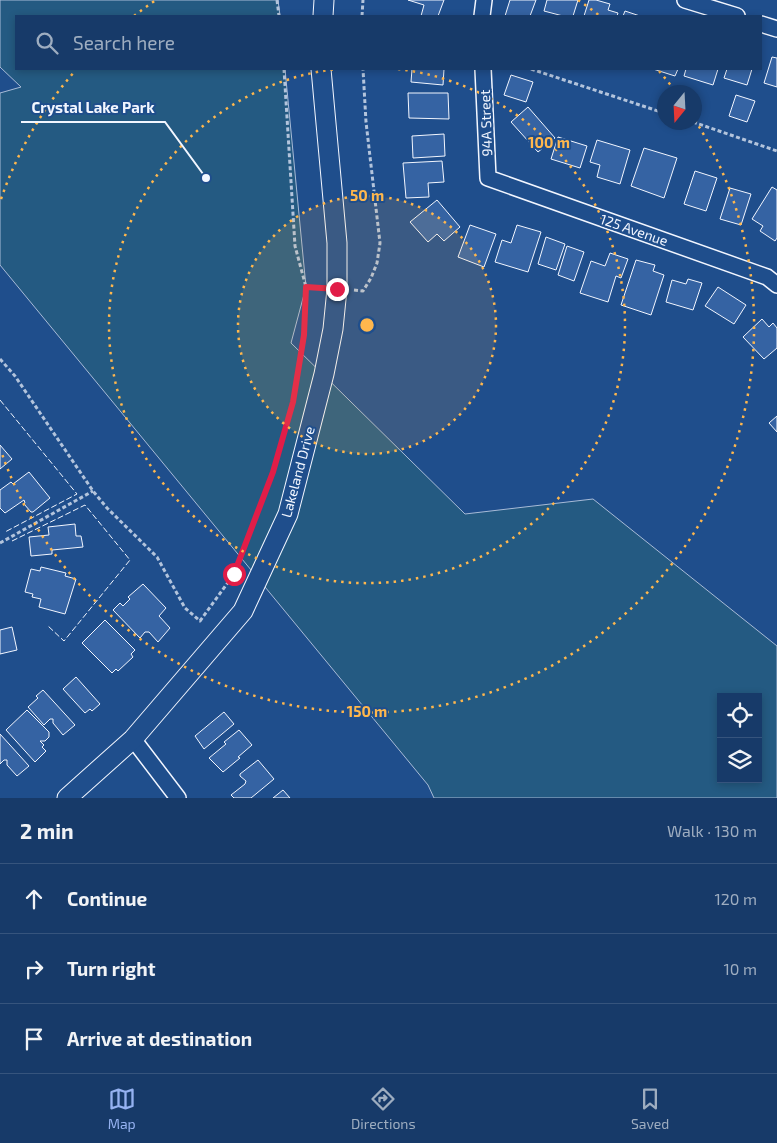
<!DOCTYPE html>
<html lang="en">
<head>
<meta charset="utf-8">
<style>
  body { margin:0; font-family:"Exo 2",sans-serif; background:#20416f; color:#f1f3f6 }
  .controls { position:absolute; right:15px; bottom:15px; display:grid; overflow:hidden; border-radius:0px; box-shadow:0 2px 8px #0003 }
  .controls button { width:45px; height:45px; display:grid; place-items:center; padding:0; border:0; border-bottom:1px solid #36547d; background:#173a69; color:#f1f3f6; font:25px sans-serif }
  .compass { position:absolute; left:657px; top:85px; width:45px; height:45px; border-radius:50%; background:#173a69; box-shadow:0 2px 8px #0003; rotate:198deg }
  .stop { position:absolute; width:15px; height:15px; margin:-11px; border:4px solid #e11d48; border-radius:50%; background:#fff }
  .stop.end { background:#e11d48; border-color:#fff; box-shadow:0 1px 5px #0008 }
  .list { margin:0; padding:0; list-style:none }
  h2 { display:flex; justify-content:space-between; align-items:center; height:65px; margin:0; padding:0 20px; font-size:21px }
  h2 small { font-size:16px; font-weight:400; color:#9eadc0 }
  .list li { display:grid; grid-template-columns:32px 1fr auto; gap:15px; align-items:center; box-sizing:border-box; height:70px; padding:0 20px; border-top:1px solid #36547d }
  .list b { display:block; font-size:19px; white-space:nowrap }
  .list em { font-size:16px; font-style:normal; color:#9eadc0 }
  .icon { flex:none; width:28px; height:28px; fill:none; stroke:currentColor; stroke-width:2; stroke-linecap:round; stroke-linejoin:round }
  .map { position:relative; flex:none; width:777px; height:798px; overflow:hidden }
  .search { position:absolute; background:#173a69; box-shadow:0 2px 8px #0003; left:15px; right:15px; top:15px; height:55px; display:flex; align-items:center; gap:12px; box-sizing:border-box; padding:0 18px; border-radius:0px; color:#9eadc0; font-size:19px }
  .sheet { height:275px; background:#173a69 }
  nav { display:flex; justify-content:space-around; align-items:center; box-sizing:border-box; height:70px; border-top:1px solid #36547d; background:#173a69; font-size:14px; color:#9eadc0 }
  nav a { display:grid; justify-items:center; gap:2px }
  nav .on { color:#95b2f1 }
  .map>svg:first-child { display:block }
  .green { fill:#245a82; stroke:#a8bbd7; fill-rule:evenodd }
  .building { fill:#3563a3; stroke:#f2f6ff }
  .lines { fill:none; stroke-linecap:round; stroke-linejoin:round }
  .minor-casing { stroke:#f2f6ff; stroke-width:18 }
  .tertiary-casing { stroke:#f2f6ff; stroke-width:21 }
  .path { stroke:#b3c4dc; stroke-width:3; stroke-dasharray:4 2.5; stroke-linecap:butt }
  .minor { stroke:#1f4e8c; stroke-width:15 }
  .tertiary { stroke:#1f4e8c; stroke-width:19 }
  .fence { stroke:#f2f6ff; stroke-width:1; stroke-dasharray:6 2.5; stroke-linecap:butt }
  .route { stroke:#e11d48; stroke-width:6 }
  .ring { fill:none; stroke:#ffb74d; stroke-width:2.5; stroke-dasharray:2.5 5 }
  .labels { text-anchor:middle; stroke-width:4; stroke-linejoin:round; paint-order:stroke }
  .street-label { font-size:14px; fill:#f2f6ff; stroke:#1f4e8c }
  .centre { fill:#ffb74d; stroke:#1f4e8c; stroke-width:2.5 }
  .ring-label { font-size:15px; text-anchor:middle; font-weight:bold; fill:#ffb74d; stroke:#1f4e8c; stroke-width:4; stroke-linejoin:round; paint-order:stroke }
  .leader { fill:none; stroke:#f2f6ff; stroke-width:2 }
  .callout-dot { fill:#f2f6ff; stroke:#1f4e8c; stroke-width:2 }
  .callout-label { font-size:15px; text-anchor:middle; font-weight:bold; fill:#f2f6ff; stroke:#1f4e8c; stroke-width:4; stroke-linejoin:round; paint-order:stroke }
</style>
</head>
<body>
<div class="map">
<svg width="777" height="798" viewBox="0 0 777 798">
  <rect width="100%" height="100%" fill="#1f4e8c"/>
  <path class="green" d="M0,0H278L280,16H16V69H285L306,287L291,343L465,514L593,499L777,646V798H434L428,785L0,265V93L21,87L0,67ZM721,697H758V779H721Z"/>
  <path class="building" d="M408,0H444L438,16H421L424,5Z
    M510,0H536L530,16H505Z
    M547,0H578L573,16H563L544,11Z
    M589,0H596L610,4L608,10L618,13L617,16H584Z
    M625,11L640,16H623Z
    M772,57L777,58V87L764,83Z
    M412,69H444L443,85L411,82Z
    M653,69H678L675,76Z
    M686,69H718L713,85L684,76Z
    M727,69H752L747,85L724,78Z
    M511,75L533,82L526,102L504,95Z
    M408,93H448L449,119L409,118Z
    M736,95L755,101L747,122L729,116Z
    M528,107L555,138L538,152L511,122Z
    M444,134L445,156L413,158L412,136Z
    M558,137L587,146L580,168L551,159Z
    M597,140L630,150L620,184L597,177L600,165L590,162Z
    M644,148L677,158L664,198L631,186Z
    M442,161L444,182L428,183L429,197L406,198L403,163Z
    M695,171L717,178L706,211L684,204Z
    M772,187L777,190V238L775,241L760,231L763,226L752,219Z
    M730,188L751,194L741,225L720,219Z
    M437,200L460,227L444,241L437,234L428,242L410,222Z
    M470,225L496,234L484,267L458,257Z
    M517,225L541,232L528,272L495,262L502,240L511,243Z
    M546,237L565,244L556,270L538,264Z
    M567,246L584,252L574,281L558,275Z
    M610,253L628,259L621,278L616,276L608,302L580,293L591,261L605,266Z
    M636,260L655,265L653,271L664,275L651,315L621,305Z
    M688,279L702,283L693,310L666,302L672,280L686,284Z
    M718,287L746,305L734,324L705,306Z
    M762,319L769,327L773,323L777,328V348L764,359L743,337Z
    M777,416V432L769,423Z
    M0,445L12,459L0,469Z
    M29,472L50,498L33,512H31L24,504L25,503L24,500L5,513L0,508V490L11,482L13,484Z
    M75,524L76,536H81L83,547L52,550V554L31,556L29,537L49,535L48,527Z
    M41,567L66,573L65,576L76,579L65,614L39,607L41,599L32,597L33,594L25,592L31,569L40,571Z
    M143,584L166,608L159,616L170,628L158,642L149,632H145L140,638L113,610L120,603L123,606L130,599L128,597Z
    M105,620L135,650L131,654L133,657L118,671L116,669L112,673L82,643Z
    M12,627L17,650L0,654V630Z
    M76,677L100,704L92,711L90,709L85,713L63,689Z
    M43,690L75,725L63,735L53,723V719H50L44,725L28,707L38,698L36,696Z
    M27,710L49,732V737L45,741H40L44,745L42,747L46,751L35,762L6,730Z
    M224,712L234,724L204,749L195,736Z
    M239,730L252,745L238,757L240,758L223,772L209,758L226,744L224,742Z
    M0,734L29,766L17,776L7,765V760H4L0,764Z
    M258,760L274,779L251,798H234L231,795L245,784L246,781L240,776V774Z
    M283,790L290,798H273Z"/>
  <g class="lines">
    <defs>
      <path id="minor" d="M685,0L737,16
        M482,16L484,0
        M761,24L777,29
        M483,69L488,178L767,277L777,285
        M133,739L178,798"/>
      <path id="tertiary" d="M323,16L324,0
        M67,798L133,739L243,611L288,514L324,374L333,329L337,289V243L321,69"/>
    </defs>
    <use href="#minor" class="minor-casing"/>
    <use href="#tertiary" class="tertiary-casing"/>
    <path class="path" d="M277,0L279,16
      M362,16L363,0
      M531,69L664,113
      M693,122L777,151
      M306,287L321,288
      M354,290L363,291L371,278L377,263L380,243L366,122L363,69
      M0,359L15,376L93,491L107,508L157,557L185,608L200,621L234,574L273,472L293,402L304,335L306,287L295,246L284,69
      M0,543L93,491"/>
    <use href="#minor" class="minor"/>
    <use href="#tertiary" class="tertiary"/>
    <path class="fence" d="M0,400L77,494L5,532
      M12,541L85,505L130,560L64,641L47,625"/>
  </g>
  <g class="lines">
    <path class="route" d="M234,574L273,472L293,402L304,335L306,287L337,289"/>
  </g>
  <circle cx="367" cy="325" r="129" fill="#ffb74d" fill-opacity=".12"/>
  <g class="ring">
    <circle cx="367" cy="325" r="129"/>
    <path d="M398 69A258 258 0 1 1 336 69"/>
    <path d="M1 199A387 387 0 0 1 75 71M134 16A387 387 0 0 1 156 0M578 0A387 387 0 0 1 600 16M659 71A387 387 0 0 1 676 92M695 120A387 387 0 1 1 1 451"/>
  </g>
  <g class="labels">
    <g class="street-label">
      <text transform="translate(486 123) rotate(-92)" y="5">94A Street</text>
      <text transform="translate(634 230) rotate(19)" y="5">125 Avenue</text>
      <text transform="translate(298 472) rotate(-75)" y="5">Lakeland Drive</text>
    </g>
  </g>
  <circle cx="367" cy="325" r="8" class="centre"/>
  <g class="ring-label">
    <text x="549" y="148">100 m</text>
    <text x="367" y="201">50 m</text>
    <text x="367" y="717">150 m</text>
  </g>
  <path class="leader" d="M206 178L165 122H21"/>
  <circle class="callout-dot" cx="206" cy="178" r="5"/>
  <g class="callout-label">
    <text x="93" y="113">Crystal Lake Park</text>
  </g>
</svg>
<div class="controls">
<button><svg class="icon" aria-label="locate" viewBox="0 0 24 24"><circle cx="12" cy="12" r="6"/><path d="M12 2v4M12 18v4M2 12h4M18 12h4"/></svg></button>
<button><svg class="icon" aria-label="layers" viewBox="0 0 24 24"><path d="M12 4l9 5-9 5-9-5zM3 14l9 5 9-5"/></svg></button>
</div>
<svg class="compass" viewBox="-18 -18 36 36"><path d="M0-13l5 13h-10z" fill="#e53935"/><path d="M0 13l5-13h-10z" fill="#9eadc0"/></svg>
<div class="stop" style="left:234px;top:574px"></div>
<div class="stop end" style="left:337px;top:289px"></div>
<div class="search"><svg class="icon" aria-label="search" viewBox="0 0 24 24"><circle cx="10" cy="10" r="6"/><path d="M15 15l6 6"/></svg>Search here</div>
</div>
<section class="sheet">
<h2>2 min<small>Walk · 130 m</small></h2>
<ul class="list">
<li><svg class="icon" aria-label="ahead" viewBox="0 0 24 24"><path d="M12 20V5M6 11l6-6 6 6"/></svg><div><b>Continue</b></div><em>120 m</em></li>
<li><svg class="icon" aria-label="right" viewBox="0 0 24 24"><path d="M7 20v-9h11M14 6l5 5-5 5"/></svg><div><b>Turn right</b></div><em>10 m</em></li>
<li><svg class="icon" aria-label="arrive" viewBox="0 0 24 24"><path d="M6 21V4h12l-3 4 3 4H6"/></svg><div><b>Arrive at destination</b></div></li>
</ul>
</section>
<nav>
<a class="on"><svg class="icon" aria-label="map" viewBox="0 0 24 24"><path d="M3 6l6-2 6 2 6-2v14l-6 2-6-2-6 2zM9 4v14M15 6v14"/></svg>Map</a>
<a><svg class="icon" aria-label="directions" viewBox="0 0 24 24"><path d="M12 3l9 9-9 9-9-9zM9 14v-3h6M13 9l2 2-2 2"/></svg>Directions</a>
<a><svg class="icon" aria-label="saved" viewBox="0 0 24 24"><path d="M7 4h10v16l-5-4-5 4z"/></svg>Saved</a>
</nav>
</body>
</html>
